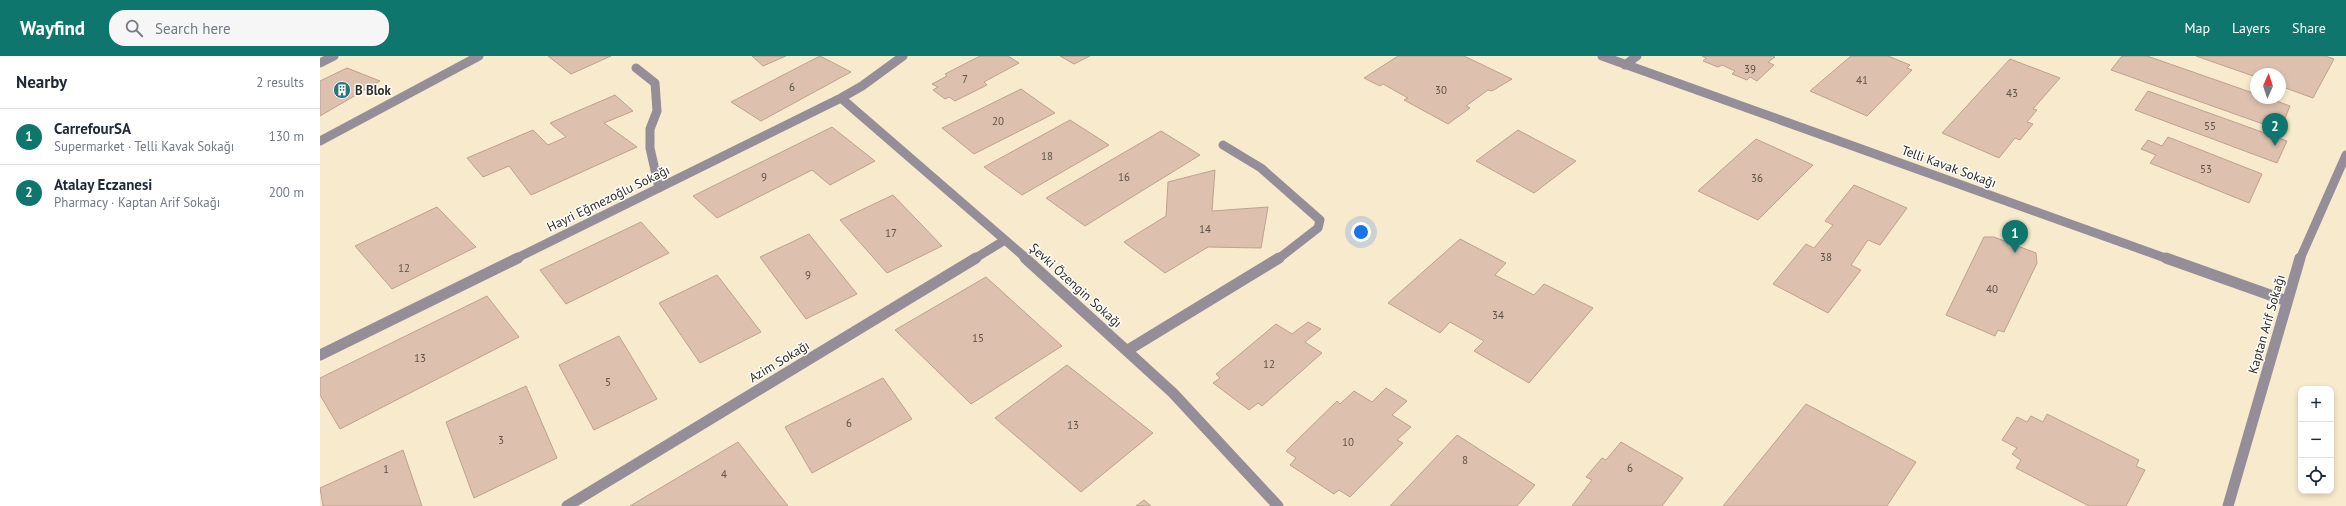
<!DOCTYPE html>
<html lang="en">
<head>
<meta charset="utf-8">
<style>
  body { margin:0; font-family:"PT Sans",sans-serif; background:#f6f6f7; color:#1f2937 }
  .controls { position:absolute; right:12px; bottom:12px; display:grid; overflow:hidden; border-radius:8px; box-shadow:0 2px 6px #0003 }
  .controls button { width:36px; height:36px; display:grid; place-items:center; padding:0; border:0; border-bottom:1px solid #e0e1e3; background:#fff; color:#1f2937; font:20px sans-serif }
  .compass { position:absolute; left:1930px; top:12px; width:36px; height:36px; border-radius:50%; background:#fff; box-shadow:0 2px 6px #0003; rotate:3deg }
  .you { position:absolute; left:1041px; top:176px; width:14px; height:14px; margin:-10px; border:3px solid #fff; border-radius:50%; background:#1a73e8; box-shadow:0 0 0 6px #1a73e833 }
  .badge { display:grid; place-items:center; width:26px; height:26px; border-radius:50%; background:#0f766e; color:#fff; font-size:13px; font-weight:700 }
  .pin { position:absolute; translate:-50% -33px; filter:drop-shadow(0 1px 2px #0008) }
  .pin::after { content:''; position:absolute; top:21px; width:14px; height:12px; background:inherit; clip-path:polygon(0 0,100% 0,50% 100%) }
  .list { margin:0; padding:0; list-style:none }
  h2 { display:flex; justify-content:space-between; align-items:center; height:52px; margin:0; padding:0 16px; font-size:17px }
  h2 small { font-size:13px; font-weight:400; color:#747a83 }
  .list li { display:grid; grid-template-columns:26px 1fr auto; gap:12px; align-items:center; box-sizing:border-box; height:56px; padding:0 16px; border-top:1px solid #e0e1e3 }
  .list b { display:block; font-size:15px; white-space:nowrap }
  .list p { margin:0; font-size:13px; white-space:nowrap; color:#747a83 }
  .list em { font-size:13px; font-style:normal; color:#747a83 }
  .icon { flex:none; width:22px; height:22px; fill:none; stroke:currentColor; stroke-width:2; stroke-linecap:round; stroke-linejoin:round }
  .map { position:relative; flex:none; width:2026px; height:450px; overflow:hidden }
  header { display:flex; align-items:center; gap:24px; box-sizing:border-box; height:56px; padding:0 20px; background:#0f766e; color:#fff }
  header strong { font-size:19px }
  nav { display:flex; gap:22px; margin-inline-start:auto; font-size:14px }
  .search { width:280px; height:36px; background:#f6f6f7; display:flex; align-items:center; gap:10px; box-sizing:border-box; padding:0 14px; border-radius:16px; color:#747a83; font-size:15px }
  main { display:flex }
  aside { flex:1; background:#fff }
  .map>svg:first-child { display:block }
  .building { fill:#ddc0ae; stroke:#bea190 }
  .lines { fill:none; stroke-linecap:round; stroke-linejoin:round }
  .minor-far1 { stroke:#958e99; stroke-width:9 }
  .minor { stroke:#958e99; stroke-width:11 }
  .labels { text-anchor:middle; stroke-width:3; stroke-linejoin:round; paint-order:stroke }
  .number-label { font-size:11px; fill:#5e5245 }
  .poi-label { font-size:13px; font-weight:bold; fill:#332d22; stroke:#fff; text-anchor:start }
  .street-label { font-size:13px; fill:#332d22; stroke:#fff }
</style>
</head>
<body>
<header>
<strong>Wayfind</strong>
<div class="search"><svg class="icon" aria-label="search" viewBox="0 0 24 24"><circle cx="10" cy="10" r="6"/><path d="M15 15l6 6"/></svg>Search here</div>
<nav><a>Map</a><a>Layers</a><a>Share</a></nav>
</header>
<main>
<aside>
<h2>Nearby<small>2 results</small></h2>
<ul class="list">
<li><span class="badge">1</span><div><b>CarrefourSA</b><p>Supermarket · Telli Kavak Sokağı</p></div><em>130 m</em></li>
<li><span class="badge">2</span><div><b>Atalay Eczanesi</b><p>Pharmacy · Kaptan Arif Sokağı</p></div><em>200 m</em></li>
</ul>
</aside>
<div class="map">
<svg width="2026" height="450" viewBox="0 0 2026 450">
  <rect width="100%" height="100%" fill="#f8eacc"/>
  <path class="building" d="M228,0H291L251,18Z
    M432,0H466L443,10Z
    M500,0L531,16L441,65L411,46Z
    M660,0H688L699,7L664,26L667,29L635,45L629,41L625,43L613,34L618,31L612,28L627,20L625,18Z
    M740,0H770L754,8Z
    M1078,0H1144L1192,23L1172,35L1168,34L1146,50L1150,52L1128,68L1084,44L1088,42L1063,28L1060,30L1044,22Z
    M1382,0H1453L1455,1L1448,6L1454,9L1437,25L1430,21L1427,24L1412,18L1415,15L1402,9L1398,11L1383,5L1386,2Z
    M1531,0H1568L1590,9L1587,12L1592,14L1547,60L1490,35Z
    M1802,0H1827L1936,38V42H1948L1970,50L1960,74L1791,14Z
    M1876,0H2005L2014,3L1993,42L1960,30V18H1936V21Z
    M1690,3L1740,22L1713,53L1717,54L1707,66L1713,68L1700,84L1695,82L1679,102L1622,77Z
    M27,12L60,25L0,60V25Z
    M701,33L735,57L654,98L622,72Z
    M1828,35L1967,85L1957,107L1815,54Z
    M295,39L313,55L284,67L317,91L211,139L189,110L163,121L147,102L213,74L228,89L246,81L230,67Z
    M750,64L789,89L702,139L664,111Z
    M512,71L555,105L510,129L492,114L397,162L373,140Z
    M1198,74L1256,105L1214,137L1156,105Z
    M841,75L880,99L765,170L726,142Z
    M1848,81L1942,118L1929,147L1830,107L1836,99L1821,93L1828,84L1842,90Z
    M1436,83L1493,109L1438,164L1378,135Z
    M895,114L892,155L948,151L941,192L888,191L845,217L804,186L846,160L848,126Z
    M1534,129L1587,152L1560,189L1548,184L1531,209L1541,214L1508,257L1453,228L1486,188L1494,192L1513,169L1505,165Z
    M573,139L622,190L567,217L520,164Z
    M117,151L156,191L72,233L35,190Z
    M321,166L349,197L246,248L220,214Z
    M489,178L537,238L486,263L440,201Z
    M1664,181H1674L1716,197L1717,207L1684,276L1678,274L1675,280L1626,259Z
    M1140,183L1186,207L1175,219L1214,239L1224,228L1273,252L1209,327L1154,295L1164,285L1130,266L1120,277L1068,247Z
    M397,219L441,276L380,307L339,247Z
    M666,221L742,290L651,348L575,274Z
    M167,240L199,281L20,373L0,339V322Z
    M988,266L1001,273L985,286L1002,297L942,350L938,347L929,354L893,327L900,322L896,318L956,268L972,278Z
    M299,280L337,343L274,374L239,309Z
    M747,309L833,377L761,436L675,362Z
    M563,322L592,363L492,417L465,371Z
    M206,330L237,402L154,442L126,366Z
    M1066,332L1087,345L1072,359L1091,371L1077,384L1083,387L1030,441L1019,434L1014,438L970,409L976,402L966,395L1017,345L1020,348L1034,335L1052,346Z
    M1486,348L1596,406L1567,450H1403Z
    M1727,358L1819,404L1816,410L1825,414L1806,450H1769L1696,412L1701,404L1692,398L1697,392L1682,384L1697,361L1707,366L1711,360L1723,366Z
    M1137,379L1215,429L1197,450H1070Z
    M418,386L468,450H310Z
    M1301,386L1363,422L1342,450H1252L1272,424L1266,421L1282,402L1286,404Z
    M83,394L102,450H3L0,432Z
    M824,444L831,450H816Z"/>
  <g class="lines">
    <path class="minor-far1" d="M1282,0L1848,203
      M0,7L14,0
      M1305,9L1317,0
      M316,12L335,27L337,55L330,73V92L339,132
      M521,42L707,203
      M0,85L159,0
      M903,89L941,112L1000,164L998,172L958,203
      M195,203L521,42L542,30L583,0
      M654,203L685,184
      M1980,203L2026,99"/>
    <path class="minor" d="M705,202L853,337L958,450
      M1846,202L1967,245
      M808,294L959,202
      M0,299L198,202
      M247,450L656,202
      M1908,450L1980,202"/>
  </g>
  <defs>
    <symbol id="building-disc" viewBox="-11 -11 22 22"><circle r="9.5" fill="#2b737d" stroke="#fff"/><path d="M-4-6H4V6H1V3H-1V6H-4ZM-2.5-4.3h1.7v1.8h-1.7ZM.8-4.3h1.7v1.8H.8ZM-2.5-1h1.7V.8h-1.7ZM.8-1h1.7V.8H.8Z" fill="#fff"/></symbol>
  </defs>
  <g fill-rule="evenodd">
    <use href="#building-disc" x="12" y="24" width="20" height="20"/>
  </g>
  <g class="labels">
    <g class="number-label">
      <text x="1430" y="17">39</text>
      <text x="645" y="27">7</text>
      <text x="1542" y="28">41</text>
      <text x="472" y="35">6</text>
      <text x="1121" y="38">30</text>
      <text x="1692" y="41">43</text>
      <text x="678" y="69">20</text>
      <text x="1890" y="74">55</text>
      <text x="727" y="104">18</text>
      <text x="1886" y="117">53</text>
      <text x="444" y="125">9</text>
      <text x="804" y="125">16</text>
      <text x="1437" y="126">36</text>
      <text x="885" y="177">14</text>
      <text x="571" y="181">17</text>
      <text x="1506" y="205">38</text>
      <text x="84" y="216">12</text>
      <text x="488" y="223">9</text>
      <text x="1672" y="237">40</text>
      <text x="1178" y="263">34</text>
      <text x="658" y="286">15</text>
      <text x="100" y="306">13</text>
      <text x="949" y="312">12</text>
      <text x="288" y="330">5</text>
      <text x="529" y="371">6</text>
      <text x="753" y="373">13</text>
      <text x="181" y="388">3</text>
      <text x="1028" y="390">10</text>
      <text x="1145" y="408">8</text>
      <text x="1310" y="416">6</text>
      <text x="66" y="417">1</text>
      <text x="404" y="422">4</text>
    </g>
    <g class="poi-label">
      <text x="35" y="39">B Blok</text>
    </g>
    <g class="street-label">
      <text transform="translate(1629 110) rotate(20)" y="5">Telli Kavak Sokağı</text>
      <text transform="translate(288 142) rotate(-26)" y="5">Hayri Eğmezoğlu Sokağı</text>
      <text transform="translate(756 229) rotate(42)" y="5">Şevki Özengin Sokağı</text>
      <text transform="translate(1946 268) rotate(-74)" y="5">Kaptan Arif Sokağı</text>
      <text transform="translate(459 305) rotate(-31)" y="5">Azim Sokağı</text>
    </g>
  </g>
</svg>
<div class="controls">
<button>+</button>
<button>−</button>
<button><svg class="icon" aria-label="locate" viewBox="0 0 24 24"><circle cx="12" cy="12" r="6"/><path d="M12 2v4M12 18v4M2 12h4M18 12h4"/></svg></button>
</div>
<svg class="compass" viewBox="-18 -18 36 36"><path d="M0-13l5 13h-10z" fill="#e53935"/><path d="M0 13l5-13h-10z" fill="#747a83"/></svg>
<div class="you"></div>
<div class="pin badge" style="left:1695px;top:197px">1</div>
<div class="pin badge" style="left:1955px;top:90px">2</div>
</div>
</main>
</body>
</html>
